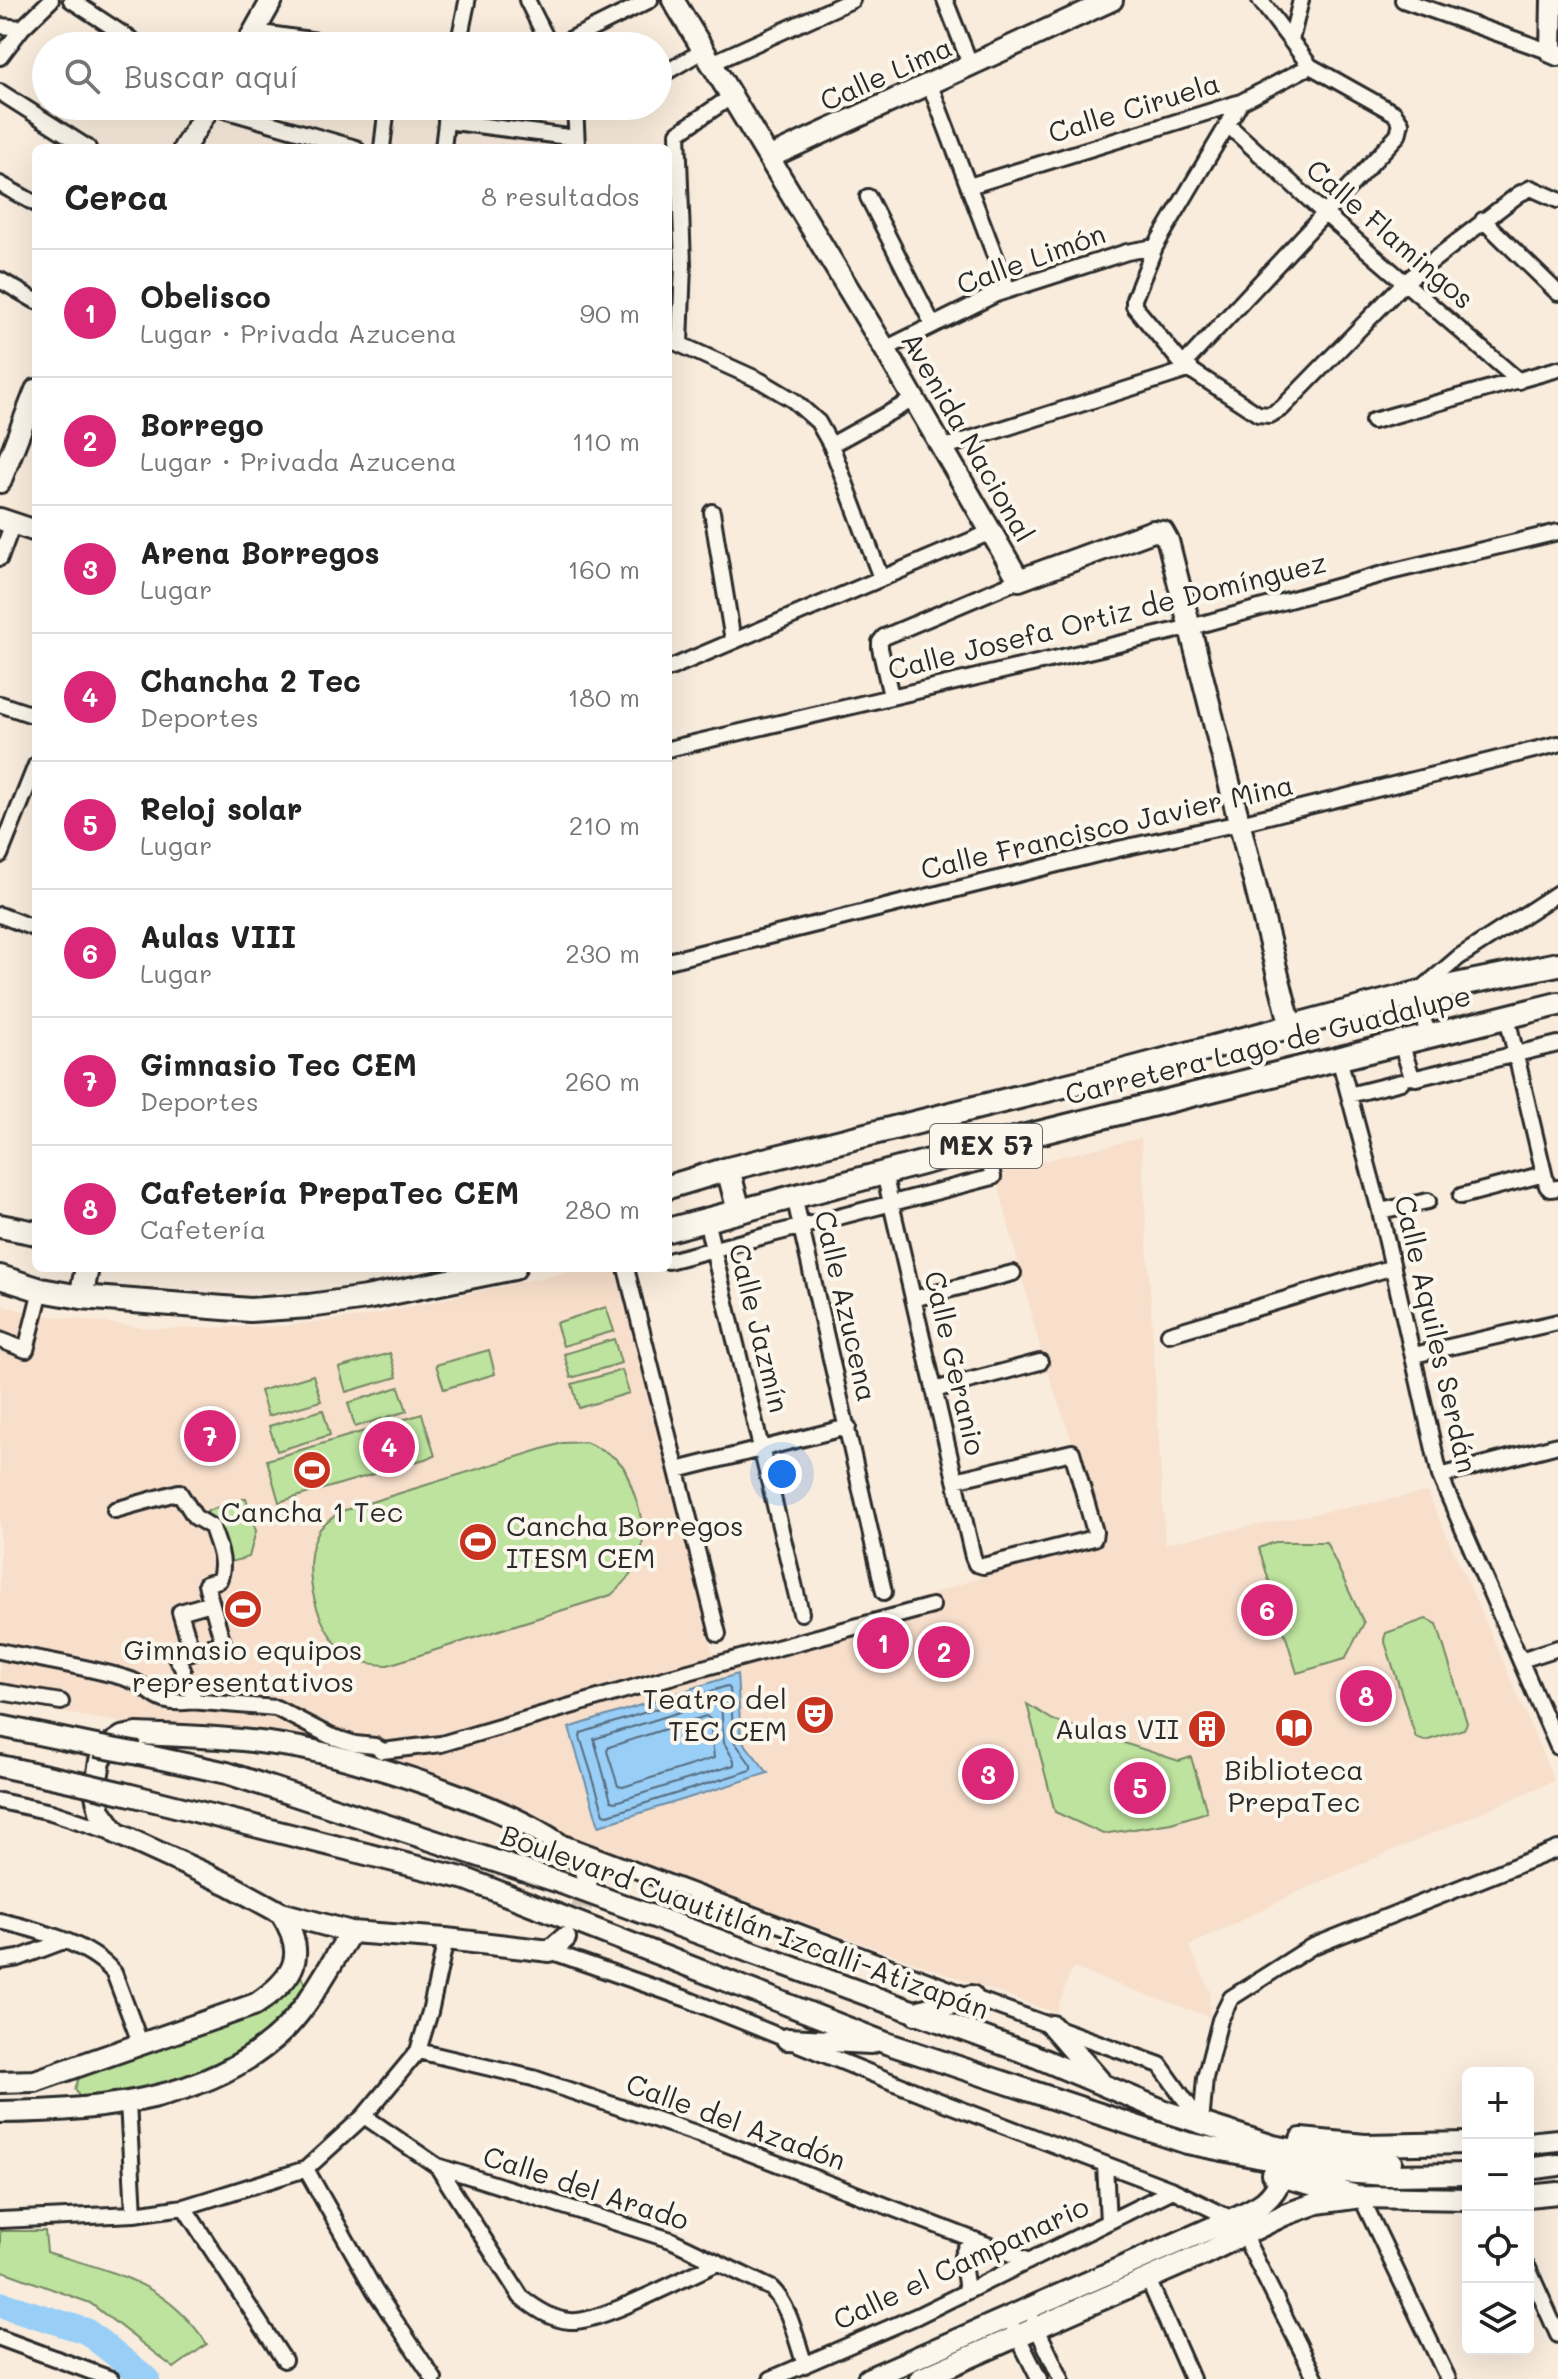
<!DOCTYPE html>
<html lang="es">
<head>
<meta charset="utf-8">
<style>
  body { margin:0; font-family:Mali,sans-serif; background:#f2f2f2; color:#222 }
  .controls { position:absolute; right:24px; bottom:24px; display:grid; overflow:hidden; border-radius:12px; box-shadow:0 8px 32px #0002 }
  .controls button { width:72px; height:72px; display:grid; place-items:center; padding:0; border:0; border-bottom:2px solid #e0e0e0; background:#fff; color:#222; font:40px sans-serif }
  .you { position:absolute; left:782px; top:1474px; width:28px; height:28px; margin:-20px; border:6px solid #fff; border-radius:50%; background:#1a73e8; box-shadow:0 0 0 12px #1a73e833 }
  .badge { display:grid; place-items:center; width:52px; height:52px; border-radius:50%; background:#db2777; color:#fff; font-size:26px; font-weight:700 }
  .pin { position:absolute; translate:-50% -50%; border:4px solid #fff; box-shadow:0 2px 8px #0006 }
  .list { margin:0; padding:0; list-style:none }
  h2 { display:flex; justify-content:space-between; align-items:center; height:104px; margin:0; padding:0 32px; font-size:34px }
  h2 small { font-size:26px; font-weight:400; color:#767676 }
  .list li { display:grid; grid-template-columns:52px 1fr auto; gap:24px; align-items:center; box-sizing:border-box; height:128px; padding:0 32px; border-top:2px solid #e0e0e0 }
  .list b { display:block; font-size:30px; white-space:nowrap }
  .list p { margin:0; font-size:26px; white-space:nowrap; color:#767676 }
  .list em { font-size:26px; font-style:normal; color:#767676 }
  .icon { flex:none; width:44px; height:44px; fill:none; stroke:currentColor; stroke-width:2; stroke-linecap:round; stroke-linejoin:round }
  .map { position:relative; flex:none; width:1558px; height:2379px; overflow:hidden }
  .search { position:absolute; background:#fff; box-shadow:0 8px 32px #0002; left:32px; top:32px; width:640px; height:88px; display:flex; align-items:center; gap:20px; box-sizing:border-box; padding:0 28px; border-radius:44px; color:#767676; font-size:30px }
  .panel { position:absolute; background:#fff; box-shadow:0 8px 32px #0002; left:32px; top:144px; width:640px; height:1128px; border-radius:12px }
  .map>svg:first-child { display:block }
  .built { fill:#f7dfcb }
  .green { fill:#bde39e; stroke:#748764; stroke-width:2 }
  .water { fill:#99cef7; stroke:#6d8da5; stroke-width:2 }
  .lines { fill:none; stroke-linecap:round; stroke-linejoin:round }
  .shore { stroke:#576c7d; stroke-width:2 }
  .river { stroke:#99cef7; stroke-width:26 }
  .secondary-tunnel { stroke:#d0c5b9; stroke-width:20; stroke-dasharray:20 10; stroke-linecap:butt }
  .street-casing { stroke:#2b2b2b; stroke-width:20 }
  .secondary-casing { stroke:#2b2b2b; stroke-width:26 }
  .primary-casing { stroke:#2b2b2b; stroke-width:28 }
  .street { stroke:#fbf7ec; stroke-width:14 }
  .secondary { stroke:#fbf7ec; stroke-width:20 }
  .primary { stroke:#fbf7ec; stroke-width:22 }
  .secondary-bridge-casing { stroke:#2b2b2b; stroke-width:26; stroke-linecap:butt }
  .secondary-bridge { stroke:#fbf7ec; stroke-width:20 }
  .labels { text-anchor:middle; stroke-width:8; stroke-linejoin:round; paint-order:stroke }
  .shield { fill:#fbf7ec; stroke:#696865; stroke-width:2 }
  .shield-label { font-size:26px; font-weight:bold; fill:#2b2b2b }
  .street-label { font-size:28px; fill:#2b2b2b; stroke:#fbf7ec }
  .poi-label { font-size:28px; fill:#2b2b2b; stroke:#fbf7ec }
</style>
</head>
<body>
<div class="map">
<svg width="1558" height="2379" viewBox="0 0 1558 2379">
  <rect width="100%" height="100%" fill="#f9ecdd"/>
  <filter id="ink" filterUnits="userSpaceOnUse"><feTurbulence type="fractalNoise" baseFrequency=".0125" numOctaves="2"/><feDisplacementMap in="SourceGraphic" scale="16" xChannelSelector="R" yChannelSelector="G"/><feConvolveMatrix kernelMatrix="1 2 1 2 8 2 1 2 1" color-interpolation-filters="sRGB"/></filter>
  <g filter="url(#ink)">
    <path class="built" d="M1141,1138L1165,1543L1427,1492L1500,1654L1554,1781L1304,1889L1189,1946L1210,1991L1209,2017L1072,1968L1056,2013L566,1837L467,1794L408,1774L0,1701V1305L35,1314L158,1329L280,1326L363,1317L586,1268H616L713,1654L899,1605L985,1576L1101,1543L1075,1450L1043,1359L995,1172Z"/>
    <path class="green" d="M606,1307L614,1331L563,1346L556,1323Z
      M614,1339L621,1363L571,1378L564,1354Z
      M489,1350L495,1374L444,1389L436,1365Z
      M390,1353L397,1377L346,1392L339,1368Z
      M622,1370L629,1393L579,1408L572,1384Z
      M313,1375L321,1401L268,1416L260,1391Z
      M399,1387L407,1411L355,1427L348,1403Z
      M323,1410L330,1435L277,1451L269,1426Z
      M422,1414L435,1456L279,1502L267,1460Z
      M585,1442C598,1448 612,1453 622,1465C627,1471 629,1481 632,1488C649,1532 649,1564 611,1595L388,1665C375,1664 364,1664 352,1657C317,1638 297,1563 320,1529C325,1523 333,1518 339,1512L562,1443Z
      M246,1498L256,1531L249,1557L223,1564L207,1511Z
      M1275,1542H1326L1364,1623L1345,1659L1297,1673L1259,1548Z
      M1426,1619L1437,1624L1467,1723L1464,1729L1425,1741L1416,1738L1384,1639L1386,1633Z
      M1027,1704L1053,1720L1179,1761L1191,1757L1207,1812L1171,1823L1103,1834L1055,1812Z
      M293,1976L302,1978L308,1987L284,2024L186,2084L81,2100L75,2089L82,2070L252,2012Z
      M0,2231H45L47,2252C114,2273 165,2281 207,2344L174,2368L90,2303L0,2270Z"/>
    <path class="water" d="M737,1674L741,1739L768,1773L599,1826L569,1728Z"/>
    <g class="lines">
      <path class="shore" d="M727,1686L730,1689L734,1741L751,1765V1770L608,1815L604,1814L580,1737L581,1733Z
        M718,1700L721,1703L724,1743L734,1760V1765L615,1802L611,1801L594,1739Z
        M706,1716L710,1719L714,1758L623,1787L618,1786L607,1751L609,1747Z"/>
      <path class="river" d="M0,2304L86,2331L147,2379"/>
      <path class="secondary-tunnel" d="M568,1935L581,1912L587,1881"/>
      <defs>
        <path id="street" d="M71,0L141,46
          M527,0L550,46
          M945,0L971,66
          M1403,0L1551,52
          M0,26L22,28
          M254,32L353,46
          M1291,40L1301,0
          M458,46L467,2
          M557,46L650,0
          M0,57L22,28L51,0
          M712,63L852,0
          M658,77L704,50
          M930,85L1008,290
          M0,92L88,148
          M1241,102L1155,247L1134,299V306L1183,365L1258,414L1270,415L1282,408L1405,282L1519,194L1531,188L1558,200
          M210,106L356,148
          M575,106L577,146
          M446,121L576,138
          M1228,125L1324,213L1519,381
          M382,148L387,106
          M443,148L448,106
          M0,184L36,204
          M969,186L1241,102L1310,66
          M868,197L933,325
          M1483,220L1558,293
          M0,280L36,301
          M668,339L761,381L793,400L818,422L831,445L881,578
          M680,343L683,264L678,133L732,96
          M885,349L996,294L1127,252L1155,247
          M1183,365L1398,135L1401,123L1394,113L1310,66L1260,0
          M1373,421L1558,369
          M831,445L914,399
          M942,448L1191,369
          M712,512L733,641
          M0,558L13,523
          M668,669L991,532
          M891,696L880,648V642L884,637L1019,580
          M0,704L36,716
          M668,749L1191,627L1390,572L1558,532
          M0,855L36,765
          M0,915L36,929
          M668,961L1118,849L1240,823L1558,744
          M1507,1017L1547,1186L1550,1189L1558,1188
          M1428,1036L1417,993L1459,957L1558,893
          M1401,1043L1412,1077L1416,1078L1558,1044
          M1339,1058L1380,1211L1440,1476L1558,1747
          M1349,1095L1401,1082
          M884,1173L973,1557L976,1564L983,1566L1094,1538L1095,1532L1072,1452L955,1480
          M794,1196L884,1592
          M1461,1196L1544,1174
          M1380,1211L1428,1201
          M706,1220L801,1613
          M668,1261L993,1177L986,1146
          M626,1268L718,1634
          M913,1299L1013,1273
          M1169,1334L1393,1267
          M0,1340L26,1350L41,1290
          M1414,1355L1558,1322
          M934,1390L1040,1362
          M677,1470L848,1427
          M1440,1476L1558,1445
          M115,1510L179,1492L195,1517L212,1527C217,1544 227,1562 219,1580L206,1584L223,1643L192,1652L180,1612L211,1603
          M0,1651C41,1660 84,1666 125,1678C155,1686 150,1708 194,1701L191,1689L182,1681L183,1669L176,1657L192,1652
          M1521,1660L1558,1648
          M0,1692L61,1702
          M190,1701L276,1708L330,1736L355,1744L375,1746L382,1751L441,1744L670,1677L932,1606
          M0,1801L51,1812L115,1833
          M566,1844L971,1997L1160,2065L1190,2107
          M0,1921C35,1929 91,1944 114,1973L141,2045
          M550,1951L687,1999L947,2104L1173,2190L1232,2219L1243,2234L1316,2379
          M0,1961L19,1958L64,1941
          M418,2051L533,2078L719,2141L1029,2261
          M128,2102L134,2214
          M1202,2113L1205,2078L1220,2020L1231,1998L1311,1947L1558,1849
          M364,2116L437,2166L671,2240L771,2288C790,2306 796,2340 805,2365
          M1105,2164L1108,2222
          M437,2166L521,2297C535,2308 552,2320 570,2321C598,2324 687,2276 718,2263
          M306,2169L375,2291L434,2379
          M1361,2197L1448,2379
          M184,2207L284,2360
          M0,2220L134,2214L184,2207L306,2169L364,2116L418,2051L430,2012L446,1939
          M1528,2268L1558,2335
          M1148,2279L1192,2379
          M967,2291L962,2256L970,2238
          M1034,2322L1061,2379
          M1014,2329L1039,2379
          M0,2338L111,2379
          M771,2379L917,2316L1173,2190"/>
        <path id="secondary" d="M673,0L885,349L1019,580L1153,531L1163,532L1168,541L1291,1027
          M1552,0L1551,52L1558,55
          M246,46L272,0
          M184,148L210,106
          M770,157L1112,0
          M0,482L36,390
          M0,519L36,531
          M0,1726L96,1746
          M139,1754L227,1773L559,1882L1032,2055L1167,2112L1273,2146L1331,2156L1391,2162
          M0,1766L84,1784
          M123,1793L466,1879L886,2043L1187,2143L1328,2171L1387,2175L1468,2174
          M565,1938L550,1951L446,1939L351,1932L281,1913L230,1885L116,1833L100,1811L95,1791L100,1761L110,1745L122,1737L137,1734C190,1736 242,1738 295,1747C344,1755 590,1825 587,1881
          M1052,2026L1099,2080
          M787,2039L871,2043
          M0,2082L35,2081L256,2004C295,1978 308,1955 281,1913
          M0,2112C99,2111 213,2101 286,2028C312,2001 331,1963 351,1932
          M1301,2139L1365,2145L1468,2143
          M1528,2143L1558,2140
          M1528,2169L1558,2165
          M1272,2174L1361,2197L1468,2199
          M1528,2196L1558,2193
          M868,2379L1232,2219C1257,2207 1271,2203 1282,2176
          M920,2379L1202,2255L1284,2215L1317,2203L1361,2197"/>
        <path id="primary" d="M728,1169L739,1211
          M668,1187L728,1169L1108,1075L1417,993L1558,964
          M0,1226L36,1233
          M668,1230L986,1146L1558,1004
          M0,1277L41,1290L81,1297L250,1310L309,1306L366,1298L514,1268
          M81,1297L87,1268
          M916,2013L971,1997"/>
      </defs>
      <use href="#street" class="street-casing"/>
      <use href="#secondary" class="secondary-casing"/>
      <use href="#primary" class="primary-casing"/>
      <use href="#street" class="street"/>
      <use href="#secondary" class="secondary"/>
      <use href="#primary" class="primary"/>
      <defs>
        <path id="secondary-bridge" d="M96,1746L139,1754
          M84,1784L123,1793"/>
      </defs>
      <use href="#secondary-bridge" class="secondary-bridge-casing"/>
      <use href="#secondary-bridge" class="secondary-bridge"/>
    </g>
  </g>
  <defs>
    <symbol id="stadium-disc" viewBox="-11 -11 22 22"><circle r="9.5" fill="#c8321e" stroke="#fbf7ec"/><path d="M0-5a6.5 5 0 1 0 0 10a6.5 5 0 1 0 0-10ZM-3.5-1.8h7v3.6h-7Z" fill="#fff"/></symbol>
    <symbol id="theatre-disc" viewBox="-11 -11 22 22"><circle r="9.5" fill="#c8321e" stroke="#fbf7ec"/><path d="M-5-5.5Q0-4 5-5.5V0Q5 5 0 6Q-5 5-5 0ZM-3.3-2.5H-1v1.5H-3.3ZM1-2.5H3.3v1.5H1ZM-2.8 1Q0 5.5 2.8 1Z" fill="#fff"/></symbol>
    <symbol id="library-disc" viewBox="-11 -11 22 22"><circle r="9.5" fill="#c8321e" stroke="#fbf7ec"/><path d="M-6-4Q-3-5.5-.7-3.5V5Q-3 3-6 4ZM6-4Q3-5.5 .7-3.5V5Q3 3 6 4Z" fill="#fff"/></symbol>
    <symbol id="building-disc" viewBox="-11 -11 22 22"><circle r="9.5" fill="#c8321e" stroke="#fbf7ec"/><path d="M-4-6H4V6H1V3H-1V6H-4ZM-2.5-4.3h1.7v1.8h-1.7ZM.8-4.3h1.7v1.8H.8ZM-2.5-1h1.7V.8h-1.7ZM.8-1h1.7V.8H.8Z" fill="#fff"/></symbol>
  </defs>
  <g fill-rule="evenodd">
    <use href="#stadium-disc" x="290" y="1448" width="44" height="44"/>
    <use href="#stadium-disc" x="456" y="1520" width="44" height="44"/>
    <use href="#stadium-disc" x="221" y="1587" width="44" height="44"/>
    <use href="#theatre-disc" x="793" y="1693" width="44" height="44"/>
    <use href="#library-disc" x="1272" y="1706" width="44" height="44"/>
    <use href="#building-disc" x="1185" y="1707" width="44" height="44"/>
  </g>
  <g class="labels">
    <rect class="shield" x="930" y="1124" width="112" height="44" rx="6"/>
    <g class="shield-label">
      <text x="986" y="1155">MEX 57</text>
    </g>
    <g class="street-label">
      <text transform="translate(886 74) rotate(-24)" y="10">Calle Lima</text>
      <text transform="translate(1134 108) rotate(-17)" y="10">Calle Ciruela</text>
      <text transform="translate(1390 234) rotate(41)" y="10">Calle Flamingos</text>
      <text transform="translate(1031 259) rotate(-20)" y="10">Calle Limón</text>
      <text transform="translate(968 437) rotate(60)" y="10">Avenida Nacional</text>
      <text transform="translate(1107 616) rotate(-14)" y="10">Calle Josefa Ortiz de Domínguez</text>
      <text transform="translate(1107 827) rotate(-13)" y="10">Calle Francisco Javier Mina</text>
      <text transform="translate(1268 1045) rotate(-14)" y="10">Carretera Lago de Guadalupe</text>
      <text transform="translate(846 1306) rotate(77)" y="10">Calle Azucena</text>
      <text transform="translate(759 1328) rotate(76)" y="10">Calle Jazmín</text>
      <text transform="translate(1436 1334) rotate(77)" y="10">Calle Aquiles Serdán</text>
      <text transform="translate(955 1363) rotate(77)" y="10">Calle Geranio</text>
      <text transform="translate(745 1922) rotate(20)" y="10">Boulevard Cuautitlán Izcalli-Atizapán</text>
      <text transform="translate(736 2122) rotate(20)" y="10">Calle del Azadón</text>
      <text transform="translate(586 2188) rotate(18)" y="10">Calle del Arado</text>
      <text transform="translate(961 2263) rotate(-25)" y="10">Calle el Campanario</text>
    </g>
    <g class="poi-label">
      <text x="312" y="1522">Cancha 1 Tec</text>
      <text x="506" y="1536" text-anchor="start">Cancha Borregos<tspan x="506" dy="32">ITESM CEM</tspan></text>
      <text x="243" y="1660">Gimnasio equipos<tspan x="243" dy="32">representativos</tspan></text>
      <text x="787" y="1709" text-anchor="end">Teatro del<tspan x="787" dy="32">TEC CEM</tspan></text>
      <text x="1179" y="1739" text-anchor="end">Aulas VII</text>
      <text x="1294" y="1780">Biblioteca<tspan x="1294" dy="32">PrepaTec</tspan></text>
    </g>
  </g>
</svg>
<div class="controls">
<button>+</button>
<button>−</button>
<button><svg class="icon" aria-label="locate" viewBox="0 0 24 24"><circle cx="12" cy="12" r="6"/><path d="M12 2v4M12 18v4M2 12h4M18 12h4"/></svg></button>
<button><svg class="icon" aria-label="layers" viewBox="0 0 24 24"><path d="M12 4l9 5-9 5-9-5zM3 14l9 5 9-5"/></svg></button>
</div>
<div class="you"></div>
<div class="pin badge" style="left:883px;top:1643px">1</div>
<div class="pin badge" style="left:944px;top:1652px">2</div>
<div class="pin badge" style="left:988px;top:1774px">3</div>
<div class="pin badge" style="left:389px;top:1447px">4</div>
<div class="pin badge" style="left:1140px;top:1788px">5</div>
<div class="pin badge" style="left:1267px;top:1610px">6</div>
<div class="pin badge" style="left:210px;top:1436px">7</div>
<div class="pin badge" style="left:1366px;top:1696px">8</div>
<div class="search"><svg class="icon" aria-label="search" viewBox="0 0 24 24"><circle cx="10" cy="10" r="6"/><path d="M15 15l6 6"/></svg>Buscar aquí</div>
<section class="panel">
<h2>Cerca<small>8 resultados</small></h2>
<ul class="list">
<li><span class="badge">1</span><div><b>Obelisco</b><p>Lugar · Privada Azucena</p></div><em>90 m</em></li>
<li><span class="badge">2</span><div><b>Borrego</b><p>Lugar · Privada Azucena</p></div><em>110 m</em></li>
<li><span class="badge">3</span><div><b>Arena Borregos</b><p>Lugar</p></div><em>160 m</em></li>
<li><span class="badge">4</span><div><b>Chancha 2 Tec</b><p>Deportes</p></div><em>180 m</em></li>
<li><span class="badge">5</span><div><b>Reloj solar</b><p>Lugar</p></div><em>210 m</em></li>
<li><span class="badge">6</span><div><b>Aulas VIII</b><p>Lugar</p></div><em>230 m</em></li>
<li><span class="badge">7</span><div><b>Gimnasio Tec CEM</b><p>Deportes</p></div><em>260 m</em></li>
<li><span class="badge">8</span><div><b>Cafetería PrepaTec CEM</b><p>Cafetería</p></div><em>280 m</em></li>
</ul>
</section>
</div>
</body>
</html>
